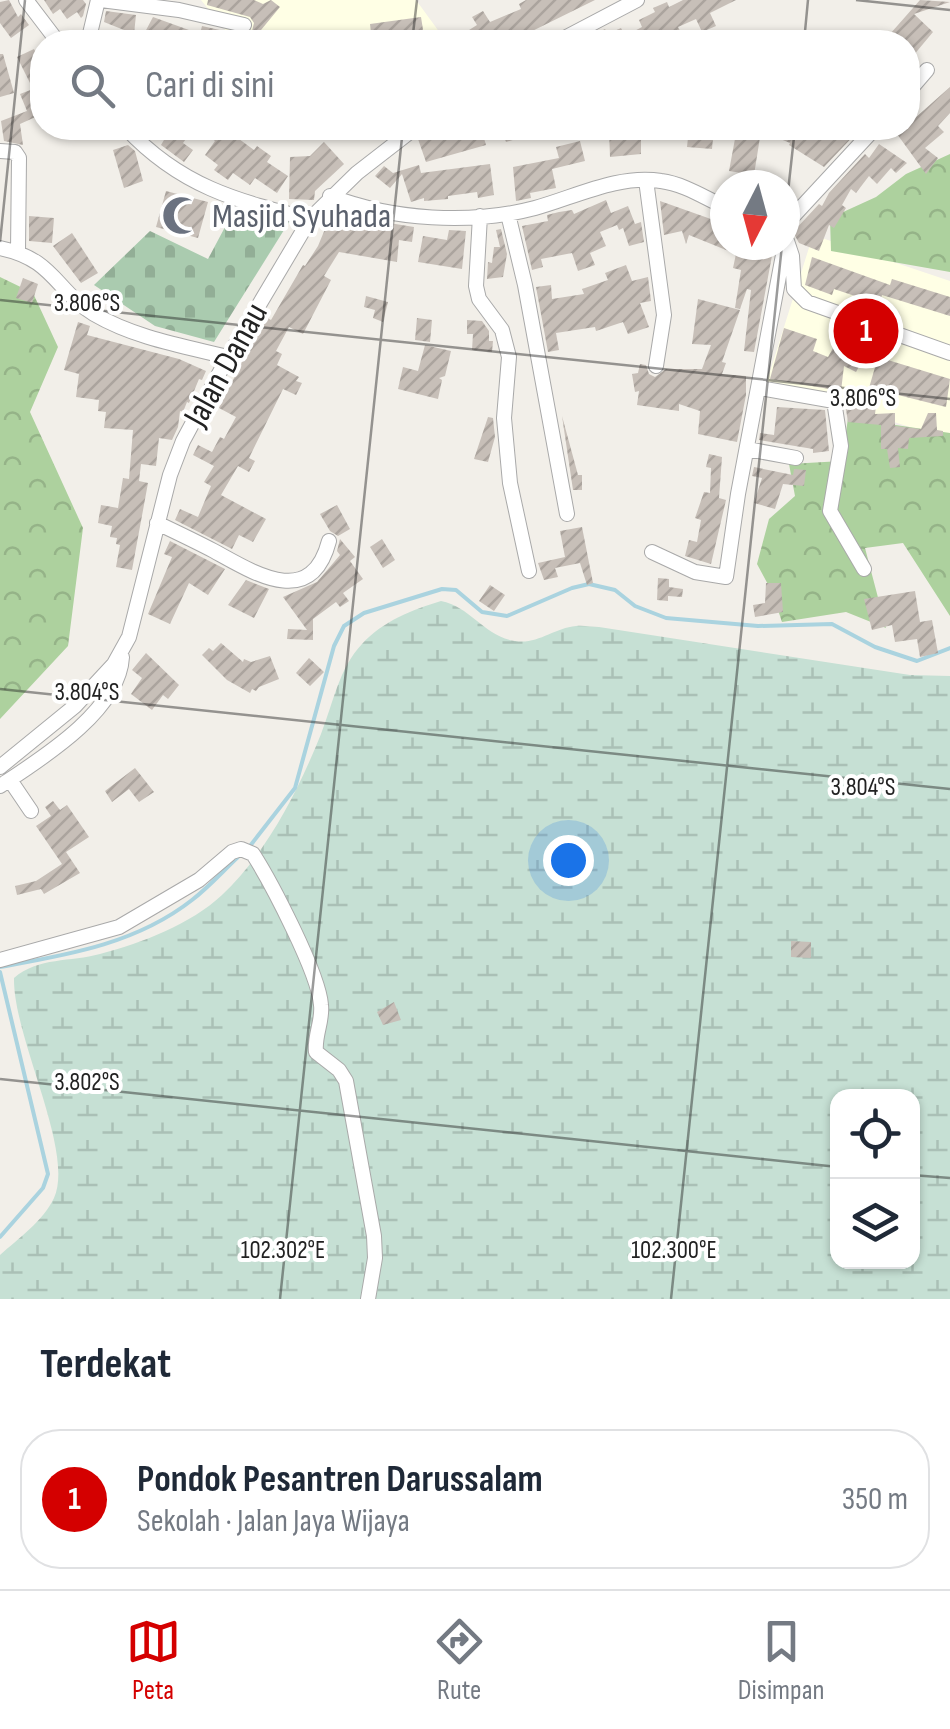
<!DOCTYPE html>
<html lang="id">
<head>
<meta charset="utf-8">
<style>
  body { margin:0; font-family:"Sofia Sans Condensed",sans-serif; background:#f2f2f3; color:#1f2937 }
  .controls { position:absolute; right:30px; bottom:30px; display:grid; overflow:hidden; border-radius:20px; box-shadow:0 2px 8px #0004 }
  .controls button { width:90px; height:90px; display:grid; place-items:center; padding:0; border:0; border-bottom:2px solid #e0e1e3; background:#fff; color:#1f2937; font:50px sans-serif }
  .compass { position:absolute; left:710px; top:170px; width:90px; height:90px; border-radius:50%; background:#fff; box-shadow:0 2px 8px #0004; rotate:186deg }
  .you { position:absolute; left:568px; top:860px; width:35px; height:35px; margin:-25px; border:8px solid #fff; border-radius:50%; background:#1a73e8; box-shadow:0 0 0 15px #1a73e833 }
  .badge { display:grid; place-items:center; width:65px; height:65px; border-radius:50%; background:#d40000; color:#fff; font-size:32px; font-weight:700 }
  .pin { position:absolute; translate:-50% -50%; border:5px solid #fff; box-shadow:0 2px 10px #0006 }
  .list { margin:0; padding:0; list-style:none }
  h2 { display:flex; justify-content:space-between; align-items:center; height:130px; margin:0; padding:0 40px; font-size:42px }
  h2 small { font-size:32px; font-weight:400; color:#747a83 }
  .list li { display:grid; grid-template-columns:65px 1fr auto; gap:30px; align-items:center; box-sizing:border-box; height:140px; margin:0 20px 20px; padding:0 20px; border:2px solid #e0e1e3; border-radius:40px }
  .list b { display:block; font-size:38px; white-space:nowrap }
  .list p { margin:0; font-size:32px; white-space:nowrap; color:#747a83 }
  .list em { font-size:32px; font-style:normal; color:#747a83 }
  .icon { flex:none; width:55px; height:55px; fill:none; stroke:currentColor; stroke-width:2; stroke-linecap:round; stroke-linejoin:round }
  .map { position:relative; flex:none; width:950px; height:1299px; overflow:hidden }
  .search { position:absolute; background:#fff; box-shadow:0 2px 8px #0004; left:30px; right:30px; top:30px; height:110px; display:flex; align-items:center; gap:25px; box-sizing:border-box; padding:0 35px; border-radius:40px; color:#747a83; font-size:38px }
  .sheet { height:290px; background:#fff }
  nav { display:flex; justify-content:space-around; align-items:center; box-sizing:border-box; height:140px; border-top:2px solid #e0e1e3; background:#fff; font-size:28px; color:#747a83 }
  nav a { display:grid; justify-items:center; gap:5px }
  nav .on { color:#d40000 }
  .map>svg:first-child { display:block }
  .education { fill:#ffffe5 }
  .forest { fill:url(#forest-crowns) }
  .wetland { fill:url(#wetland-marsh); fill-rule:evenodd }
  .cemetery { fill:url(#cemetery-stones) }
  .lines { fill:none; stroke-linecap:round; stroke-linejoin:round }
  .stream { stroke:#aad3df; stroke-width:4 }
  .building { fill:url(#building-hatch) }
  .minor-casing { stroke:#a9a9a9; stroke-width:16 }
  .minor { stroke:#fff; stroke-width:14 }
  .ticks { fill:none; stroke:#222; stroke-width:2.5; stroke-opacity:0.45 }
  .labels { text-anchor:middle; stroke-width:8; stroke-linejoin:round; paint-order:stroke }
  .worship-label { font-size:35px; fill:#5b616d; stroke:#fff; text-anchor:start }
  .street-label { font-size:35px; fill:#222; stroke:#fff }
  .ticks-label { font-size:25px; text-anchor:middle; fill:#222; stroke:#fff; stroke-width:8; stroke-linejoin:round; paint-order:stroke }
</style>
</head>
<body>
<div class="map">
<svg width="950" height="1299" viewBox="0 0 950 1299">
  <defs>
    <pattern id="forest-crowns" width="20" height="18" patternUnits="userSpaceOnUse" patternTransform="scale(2.5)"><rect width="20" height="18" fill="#add19e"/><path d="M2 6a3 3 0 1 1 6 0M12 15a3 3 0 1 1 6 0" fill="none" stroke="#95b388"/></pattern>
    <pattern id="wetland-marsh" width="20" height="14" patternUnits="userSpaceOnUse" patternTransform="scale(2.5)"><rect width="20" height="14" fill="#c6e0d4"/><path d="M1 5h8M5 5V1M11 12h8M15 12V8" fill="none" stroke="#aac0b6"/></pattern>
    <pattern id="cemetery-stones" width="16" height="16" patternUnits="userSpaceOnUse" patternTransform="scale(2.5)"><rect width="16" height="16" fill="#aacbaf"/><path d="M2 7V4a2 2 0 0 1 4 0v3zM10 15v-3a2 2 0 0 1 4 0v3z" fill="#92ae96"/></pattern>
    <pattern id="building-hatch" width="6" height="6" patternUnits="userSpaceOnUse" patternTransform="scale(2.5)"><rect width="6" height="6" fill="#c7bfb8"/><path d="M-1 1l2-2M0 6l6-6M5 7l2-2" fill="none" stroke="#aba49e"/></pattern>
  </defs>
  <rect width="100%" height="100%" fill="#f2efe9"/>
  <path class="education" d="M201,0H416L443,37L423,42H235Z
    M813,235L950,281V440L767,381Z"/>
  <path class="forest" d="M950,154V272L831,251L830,218L876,197L906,174Z
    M0,277L33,293L58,347L30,412L83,528L68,646L0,719Z
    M848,418L950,433V616L903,543L865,548L886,628L846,612L782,622L772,592L757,564L769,519L795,496L789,464L842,461Z"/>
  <path class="wetland" d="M441,601C471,607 484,636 515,641C537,645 554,628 576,626C583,625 592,627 599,627L910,675L950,676V1299H0V1255C18,1239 44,1220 54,1198C75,1151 13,1038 14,978C38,957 71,962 100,954C142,943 191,924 222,895C268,851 298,791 321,734C333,704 339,668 362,644C383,621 412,610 441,601ZM838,1096H912V1262H838Z"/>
  <path class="cemetery" d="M233,212L289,222L214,342L155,326L94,285L150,231L208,259Z"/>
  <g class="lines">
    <path class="stream" d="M250,846L295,788L334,646L344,626L364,613L442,589L456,590L482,612L507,616L572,588L589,584L615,590L635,606L666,618L758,626L832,624L875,647L917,661L950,648
      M0,967C67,955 136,944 192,900C209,887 223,871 238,857
      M0,972L48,1174L43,1188L0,1237"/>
  </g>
  <path class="building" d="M9,0L18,17L21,14L29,25L11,38L0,23V2Z
    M44,0H83L86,4L83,16L81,18L77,12L67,19L60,9L53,14Z
    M208,0H254L263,4L271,0L280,7L251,42L222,39L221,42H155L147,39L149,35L144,34L153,17L200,34L202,26L242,35L252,31L254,23L250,17L207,5Z
    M526,0H595L510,42L505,32L488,42H450L477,25L472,17L483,11L490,22L521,9L519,4Z
    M683,0H736L710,13L716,26L702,32L696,19L678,27L686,42H667L664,36L649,42L647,36L633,42H579L605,29L608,34L621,28L625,36L642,27L639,20L655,12L653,8L667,2L669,7Z
    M920,0L950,2L914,14L933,32L908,62V42H883Z
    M106,11L136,15L134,34L104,22Z
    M421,17L424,36L372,42L370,24Z
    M34,49L42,66V114L20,124L23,145L4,141L1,121L27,111L20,94L33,89L17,57Z
    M0,54H3L14,93L0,97Z
    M950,87V113L938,126L944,132L925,148L938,158L926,174L897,134Z
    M171,128H194L183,143L193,150L184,162L161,145Z
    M199,128H224L254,150L257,146L271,156L267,162L288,176L277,193L255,178L250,185L233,173L228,180L214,170L218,165L205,155L215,141Z
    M459,128H481L486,145L426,162L418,139L431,134L432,138Z
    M502,128H544L545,130L506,142Z
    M689,128H714L712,149L687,147Z
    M737,128H861L824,167L789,145L790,143L761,131L754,175L729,171Z
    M628,129V137H641V154L610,157L609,130Z
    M580,141L585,161L552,169L556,188L530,193L531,198L516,201L513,167L559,158L556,147Z
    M324,142L344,164L315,191L314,200L289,199L290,157L310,156Z
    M879,144L907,163L896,173L891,168L877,184L869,176L856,193L851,189L842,205L846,208L834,228L829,225L819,251L799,243L793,232L819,204L822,206L829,193L865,154L869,158Z
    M128,145L135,151L143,181L124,188L113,150Z
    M490,164L494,195L478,198L477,192L448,196V199L424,201V198L411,202L402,174L390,188L375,176L384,166L393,173L419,165L421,173Z
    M166,191L208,202L198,238L156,227Z
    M606,200L611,213L628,206L635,224L641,222L644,242L629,246L623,228L619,230L617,225L600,232L606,246L590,253L595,265L578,271L572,253L541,259L543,267L532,270L522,226L548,221L547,215L559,212L572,210L574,214Z
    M660,201L725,224V245H774L754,352L744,351L751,290L747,289L740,309L735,308L741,270L733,268L736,254L689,235L686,244L682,231L664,235Z
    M29,216L54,218L52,243L29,241Z
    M346,216L414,227L412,242L399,240L397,262L339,252L324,276L331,280L303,334L289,327L276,351L282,354L277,365L299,377L296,381L302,383L296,395L283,389L249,458L255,461L249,472L238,466L221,495L266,519L253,542L239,535L232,549L175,520L180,509L198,517L211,486L204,482L214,466L193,455L198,445L212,452L220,437L224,439L236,417L219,408L244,358L266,317L271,320L303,265L305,266L318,246L330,217L345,223Z
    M501,229L507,254L503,277L487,279L488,262L492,263L494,247H500L496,230Z
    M449,230L466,231L462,269L418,262L423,236L447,240Z
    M72,233L98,273L81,283L53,246Z
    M812,257L890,285L892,279L950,297V316L882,295L879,304L834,289L832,295L805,285Z
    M626,265L632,281L648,277L651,301L640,303L649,327L628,334L623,322L596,331L595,327L556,333L559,350L548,352L536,287L551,285L552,299L584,294L582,289L608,280L605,273Z
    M23,278L38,284L32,303L16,298Z
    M366,296L388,302L383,322L373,318L375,310L364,307Z
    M698,299L740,310L722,362L726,363L722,374L746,376V395L737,442L698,434L700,411L679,404V411L637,405L639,391L635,392L632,374L638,373L640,364L646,365L649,374L655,377L666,369H702L711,345L692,344Z
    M417,318L432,320L430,342L415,340Z
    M467,320L482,321L489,331V341H493L492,352L472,350L473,334H467Z
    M78,322L90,326L87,335L179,359L206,371L202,380L199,379L189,403L187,402L183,412L180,411L178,427L172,440L159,438L156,466L141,464L139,481L148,483L132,570L116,567L120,545L116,544L117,538L110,537L112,526L98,523L101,505L118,508L123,478L129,479L133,430L104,428L106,412L98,411L99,400L76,397L79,374L64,370Z
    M784,328L817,339L813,351L828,357L842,332L870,346L856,372L844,366L841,391L770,379Z
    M425,345L451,351L445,376L439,378L442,380L438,399L398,389L403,367L418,371Z
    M878,357L950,379L946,407L878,390L875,414L895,413V426L921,429L928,413H936L937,430L943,431V436L909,438L908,449L898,448L900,467L890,468L887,449H881V425L848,422L844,397L866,398L868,391L875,389L869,388Z
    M777,407L825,410L829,451L813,453V449L759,440L760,433L774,435Z
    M562,416L578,475H582V490H573Z
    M488,417L493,418L495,437L488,462L474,459Z
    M709,454L722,457L719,498L726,500L711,564L685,556L689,540L697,542L701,520L695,518L704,492L710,493L711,468L706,467Z
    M754,467L793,475L794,469L806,470L804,486L783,484L775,509L754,503L762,478L752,476Z
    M337,505L350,529L338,536L330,531L320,514Z
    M582,527L593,583L587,585L580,563L555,568L558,577L544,580L538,563L565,557L560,531Z
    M340,539L355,557L350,561L363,579L343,593L349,601L340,607L336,602L313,619V640L287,639L288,629L307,630L283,597L317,582L340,555L337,551Z
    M382,539L395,560L383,568L370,547Z
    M170,541L225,569L208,595L189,583L170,624L148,614L172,557L164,554Z
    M658,578L669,579V587L683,589L682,597L668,596V601L657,600Z
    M246,580L269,589L254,618L228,605Z
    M766,583H781L783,612L755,617L753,605L765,603Z
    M490,585L505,595L494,611L479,601Z
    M915,591L920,622L932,620L938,653L920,657L917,639L895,642L892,625L872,630L864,599Z
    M221,643L243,662L244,659L251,662L270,656L279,679L259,687L256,691L252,689L250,693L227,680L202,655L209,648L213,651Z
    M146,653L179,685L168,699L163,695L152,710L131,694L142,678L132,670Z
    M309,658L324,672L310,686L296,673Z
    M135,768L154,792L139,802L129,789L112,802L105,791Z
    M53,801L60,810L67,805L89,837L66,852L80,873L44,894L41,889L17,895L15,886L36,881L62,864L36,826L51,816L45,807Z
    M791,941L811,942V958L791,957Z
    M394,1002L401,1020L383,1025L377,1012Z"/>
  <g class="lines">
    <defs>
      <path id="minor" d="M26,0L58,42
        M101,0L179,10L244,25
        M88,42L98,0
        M557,42L637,0
        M908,92L927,70
        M126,128C180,186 236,201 310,219
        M0,151L15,152L19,158L18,251
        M646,180L664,315L656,366
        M330,196C392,220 471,225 535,208C575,197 619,174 661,181C684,184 705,198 725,207
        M508,214L525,285L567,514
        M480,216L476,286L479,299L502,330L509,357L504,418L510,483L529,571
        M785,225L875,128
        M787,241L792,256L794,289L807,302L950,353
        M0,248C54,259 55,290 94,314C135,338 183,346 228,357
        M760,388L834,401L841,446L830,511L864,569
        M747,449L796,458
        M157,523C176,532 195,541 214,551C254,573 311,610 329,541
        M652,552L695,572L726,577L738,494L786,239
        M0,767L75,706L114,664L129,637L170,475L183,441L228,357L310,219L357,173L415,128
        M10,780L31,811
        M0,786C41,759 119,711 122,657
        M0,960L119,927L199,880L232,852L241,849L253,854C271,882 319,974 321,1005C323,1021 314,1036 316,1052L339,1070L346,1081L374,1236L375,1258L368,1299"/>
    </defs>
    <use href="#minor" class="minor-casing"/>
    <use href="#minor" class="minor"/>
  </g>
  <path class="ticks" d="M856,0L950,10M412,42L417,0M804,42L808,0M785,219L795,128M0,242L25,0M0,300L950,399M0,689L950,789M0,1079L838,1167M912,1175L950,1178M280,1299L403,128M671,1299L782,245"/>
  <defs>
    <symbol id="mosque-bare" viewBox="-9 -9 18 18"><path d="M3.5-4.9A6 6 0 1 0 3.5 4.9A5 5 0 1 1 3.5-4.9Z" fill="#6b7280" stroke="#fff" stroke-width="2.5" paint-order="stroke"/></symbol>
  </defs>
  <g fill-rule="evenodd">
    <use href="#mosque-bare" x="154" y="188" width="55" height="55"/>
  </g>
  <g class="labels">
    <g class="worship-label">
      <text x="212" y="227">Masjid Syuhada</text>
    </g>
    <g class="street-label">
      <text transform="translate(225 364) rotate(-61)" y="12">Jalan Danau</text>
    </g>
  </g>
  <g class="ticks-label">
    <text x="87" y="311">3.806°S</text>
    <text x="863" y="406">3.806°S</text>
    <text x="87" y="700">3.804°S</text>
    <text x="863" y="795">3.804°S</text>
    <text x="87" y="1090">3.802°S</text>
    <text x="283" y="1258">102.302°E</text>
    <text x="674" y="1258">102.300°E</text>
  </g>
</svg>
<div class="controls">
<button><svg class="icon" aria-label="locate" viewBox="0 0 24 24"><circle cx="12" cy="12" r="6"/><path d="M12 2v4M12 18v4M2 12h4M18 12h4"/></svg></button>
<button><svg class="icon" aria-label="layers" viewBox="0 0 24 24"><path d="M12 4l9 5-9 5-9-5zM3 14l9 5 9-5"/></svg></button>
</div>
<svg class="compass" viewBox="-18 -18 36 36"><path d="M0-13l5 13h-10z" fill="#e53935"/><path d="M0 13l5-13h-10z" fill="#747a83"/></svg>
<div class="you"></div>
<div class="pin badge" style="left:866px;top:331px">1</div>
<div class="search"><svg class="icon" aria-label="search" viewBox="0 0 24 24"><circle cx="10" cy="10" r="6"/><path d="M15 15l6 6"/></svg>Cari di sini</div>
</div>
<section class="sheet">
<h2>Terdekat<small></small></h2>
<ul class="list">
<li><span class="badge">1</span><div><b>Pondok Pesantren Darussalam</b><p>Sekolah · Jalan Jaya Wijaya</p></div><em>350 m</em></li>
</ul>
</section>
<nav>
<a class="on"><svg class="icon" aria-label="map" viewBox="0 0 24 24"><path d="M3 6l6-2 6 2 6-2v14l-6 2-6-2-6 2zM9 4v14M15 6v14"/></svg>Peta</a>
<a><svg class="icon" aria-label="directions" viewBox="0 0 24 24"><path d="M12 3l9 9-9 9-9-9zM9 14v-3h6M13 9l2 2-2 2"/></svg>Rute</a>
<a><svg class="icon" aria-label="saved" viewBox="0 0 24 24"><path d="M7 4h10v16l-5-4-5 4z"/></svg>Disimpan</a>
</nav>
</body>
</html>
